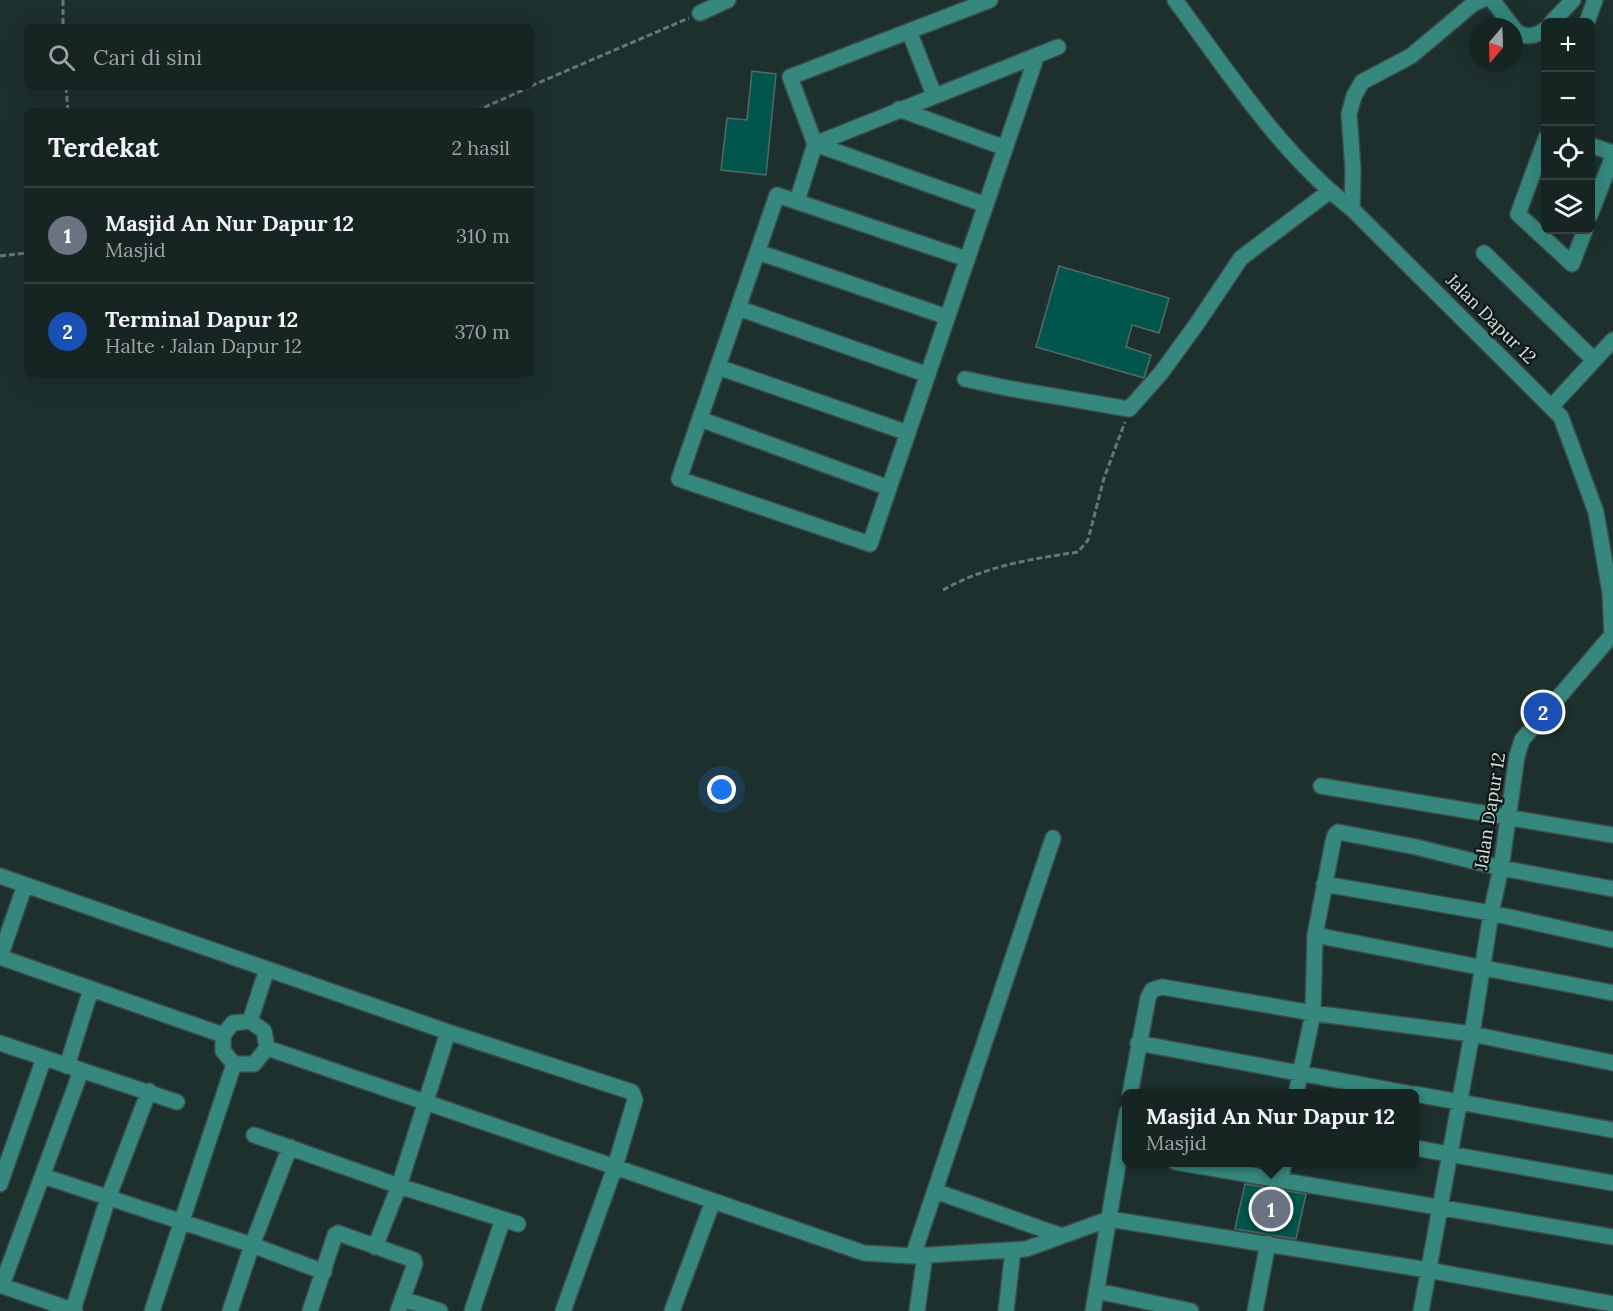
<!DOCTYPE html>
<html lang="id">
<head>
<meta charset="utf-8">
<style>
  body { margin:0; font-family:Lora,serif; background:#23302f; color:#f1f3f6 }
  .controls { position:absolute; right:18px; top:18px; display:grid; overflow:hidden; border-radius:9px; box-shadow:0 6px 24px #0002 }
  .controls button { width:54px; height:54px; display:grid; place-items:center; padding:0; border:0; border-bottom:2px solid #354140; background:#162422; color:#f1f3f6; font:30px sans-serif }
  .compass { position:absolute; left:1469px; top:18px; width:54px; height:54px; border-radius:50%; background:#162422; box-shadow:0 6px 24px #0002; rotate:199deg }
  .you { position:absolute; left:722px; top:790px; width:21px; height:21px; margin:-15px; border:4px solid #fff; border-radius:50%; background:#1a73e8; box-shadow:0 0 0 9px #1a73e833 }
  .badge { display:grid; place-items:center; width:39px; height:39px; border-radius:50%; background:#fc9d53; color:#fff; font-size:20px; font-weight:700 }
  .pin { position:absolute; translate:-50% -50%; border:3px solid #fff; box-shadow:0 2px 6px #0006 }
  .popup { position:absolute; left:1122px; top:1089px; width:297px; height:78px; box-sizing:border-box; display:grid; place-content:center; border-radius:9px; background:#162422; filter:drop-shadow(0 2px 4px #0005); font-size:20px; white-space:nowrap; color:#9ea4a5 }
  .popup b { font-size:22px; color:#f1f3f6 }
  .popup::after { content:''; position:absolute; left:50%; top:100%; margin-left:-12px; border:12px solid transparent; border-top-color:#162422 }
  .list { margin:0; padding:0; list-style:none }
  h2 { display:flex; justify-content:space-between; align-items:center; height:78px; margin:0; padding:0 24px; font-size:26px }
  h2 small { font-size:20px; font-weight:400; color:#9ea4a5 }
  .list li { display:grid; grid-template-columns:39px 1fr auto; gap:18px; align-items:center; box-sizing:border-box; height:96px; padding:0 24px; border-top:2px solid #354140 }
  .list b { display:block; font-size:22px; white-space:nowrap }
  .list p { margin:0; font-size:20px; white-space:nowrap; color:#9ea4a5 }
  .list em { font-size:20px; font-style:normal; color:#9ea4a5 }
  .icon { flex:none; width:33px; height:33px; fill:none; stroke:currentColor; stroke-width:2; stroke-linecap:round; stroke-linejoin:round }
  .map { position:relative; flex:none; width:1613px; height:1311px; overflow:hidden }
  .search { position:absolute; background:#162422; box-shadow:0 6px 24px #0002; left:24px; top:24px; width:510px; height:66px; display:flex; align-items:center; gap:15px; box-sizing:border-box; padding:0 21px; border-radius:9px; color:#9ea4a5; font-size:22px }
  .panel { position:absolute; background:#162422; box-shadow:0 6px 24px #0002; left:24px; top:108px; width:510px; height:270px; border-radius:9px }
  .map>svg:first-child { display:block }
  .building { fill:#00554d; stroke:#546965; stroke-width:1.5 }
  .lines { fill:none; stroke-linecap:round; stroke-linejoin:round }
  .minor-casing { stroke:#3b4c49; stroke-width:18 }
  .path { stroke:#677774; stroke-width:3; stroke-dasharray:6 3; stroke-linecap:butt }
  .minor { stroke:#36887e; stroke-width:15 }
  .labels { text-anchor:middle; stroke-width:4.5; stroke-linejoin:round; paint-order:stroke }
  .street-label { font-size:18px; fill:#d6e1df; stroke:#0e1615 }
</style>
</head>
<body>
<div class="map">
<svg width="1613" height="1311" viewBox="0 0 1613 1311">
  <rect width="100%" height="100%" fill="#1d302d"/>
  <path class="building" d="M752,71L776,74L766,175L721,170L727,118L747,120Z
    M1059,266L1169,298L1159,333L1132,325L1126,347L1151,355L1144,378L1036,347Z
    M1245,1184L1306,1194L1296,1239L1235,1229Z"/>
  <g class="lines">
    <defs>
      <path id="minor" d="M1175,0C1229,73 1280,153 1352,209L1561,417L1596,512L1610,592L1612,635L1522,740L1517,756L1501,868L1491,913L1472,1034L1421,1311
        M1492,0L1513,27
        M700,13L728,0
        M1552,22L1573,0
        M1587,22L1595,0
        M1514,29C1523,39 1535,37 1546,29
        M909,31L934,95
        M899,109L1005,148
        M1546,138L1518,214L1572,264L1585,230
        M815,144L1058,47
        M815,144L986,205
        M1590,145L1613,153
        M797,201L815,144L790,77L990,0
        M1352,209L1353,169L1349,114L1354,96L1362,82L1411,56L1473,4L1482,0
        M1590,215L1613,156
        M758,252L947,317
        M1484,253L1594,360
        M738,308L928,375
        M718,367L908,433
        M965,379L1007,388L1129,409L1161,373L1196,325L1241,258L1330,191
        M1551,407L1613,340
        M700,419L889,488L870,544L679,479C712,384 745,289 777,195L967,259
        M889,488L1037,55
        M1321,786L1613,835
        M0,876L267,969
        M1324,884L1491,913L1613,940
        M1613,889L1501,868L1416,847L1338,832L1335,835L1333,842L1315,935L1613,993
        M0,957L223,1035
        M0,957L25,885
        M250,1021L267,969L448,1032L632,1092L635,1100L615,1167L864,1253L913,1256L1026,1249L1109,1219L1428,1270L1613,1304
        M250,1021L264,1031L267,1048L254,1064H234L223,1051V1035L233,1023Z
        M0,1043L177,1102
        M1138,1043L1412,1094
        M267,1048L615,1167L563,1311
        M67,1066L91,989
        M1130,1094L1148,998L1152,990L1162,987L1313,1013L1472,1034L1613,1063
        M1296,1094L1313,1013L1315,935
        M1415,1094L1613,1130
        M254,1135L399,1186L518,1224
        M1415,1148L1613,1183
        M1175,1162L1613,1237
        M43,1176L252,1245L324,1272
        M1281,1180L1284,1162
        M0,1184L44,1058
        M935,1191L1062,1236
        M375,1247L399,1186L448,1032
        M913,1256L1053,838
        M0,1285L75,1311
        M2,1285L81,1071
        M1097,1291L1191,1311
        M402,1299L440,1311
        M73,1310L108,1198L149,1091
        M152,1311L234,1064
        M230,1311L252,1245L290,1147
        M310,1311L335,1235L338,1233L414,1260L415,1264L398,1311
        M472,1311L503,1219
        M672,1311L713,1201
        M917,1311L925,1255
        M1006,1311L1013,1250
        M1093,1311L1127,1112
        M1255,1311L1268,1243"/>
    </defs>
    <use href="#minor" class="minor-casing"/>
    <path class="path" d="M63,0V27
      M531,86L689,18
      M66,87L68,111
      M476,111L530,87
      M0,256L27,253
      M943,590C985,566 1031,559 1078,552L1088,540L1104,478L1125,422"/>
    <use href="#minor" class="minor"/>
  </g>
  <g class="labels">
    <g class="street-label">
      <text transform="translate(1491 319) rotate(45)" y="6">Jalan Dapur 12</text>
      <text transform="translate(1490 811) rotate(-81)" y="6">Jalan Dapur 12</text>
    </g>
  </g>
</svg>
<div class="controls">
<button>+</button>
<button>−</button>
<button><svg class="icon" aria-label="locate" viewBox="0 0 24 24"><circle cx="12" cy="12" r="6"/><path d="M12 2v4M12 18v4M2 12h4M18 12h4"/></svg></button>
<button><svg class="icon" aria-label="layers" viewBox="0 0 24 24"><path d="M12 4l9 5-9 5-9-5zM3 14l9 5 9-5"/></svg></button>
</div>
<svg class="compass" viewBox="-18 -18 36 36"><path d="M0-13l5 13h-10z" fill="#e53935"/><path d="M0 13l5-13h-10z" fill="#9ea4a5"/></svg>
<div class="you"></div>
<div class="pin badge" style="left:1271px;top:1209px;background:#6b7280">1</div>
<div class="popup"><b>Masjid An Nur Dapur 12</b>Masjid</div>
<div class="pin badge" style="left:1543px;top:712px;background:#1a4fb4">2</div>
<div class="search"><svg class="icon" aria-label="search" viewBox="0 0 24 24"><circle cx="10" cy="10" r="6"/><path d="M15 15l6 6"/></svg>Cari di sini</div>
<section class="panel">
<h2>Terdekat<small>2 hasil</small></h2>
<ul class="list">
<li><span class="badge" style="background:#6b7280">1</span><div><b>Masjid An Nur Dapur 12</b><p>Masjid</p></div><em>310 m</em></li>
<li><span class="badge" style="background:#1a4fb4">2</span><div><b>Terminal Dapur 12</b><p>Halte · Jalan Dapur 12</p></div><em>370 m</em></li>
</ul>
</section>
</div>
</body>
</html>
